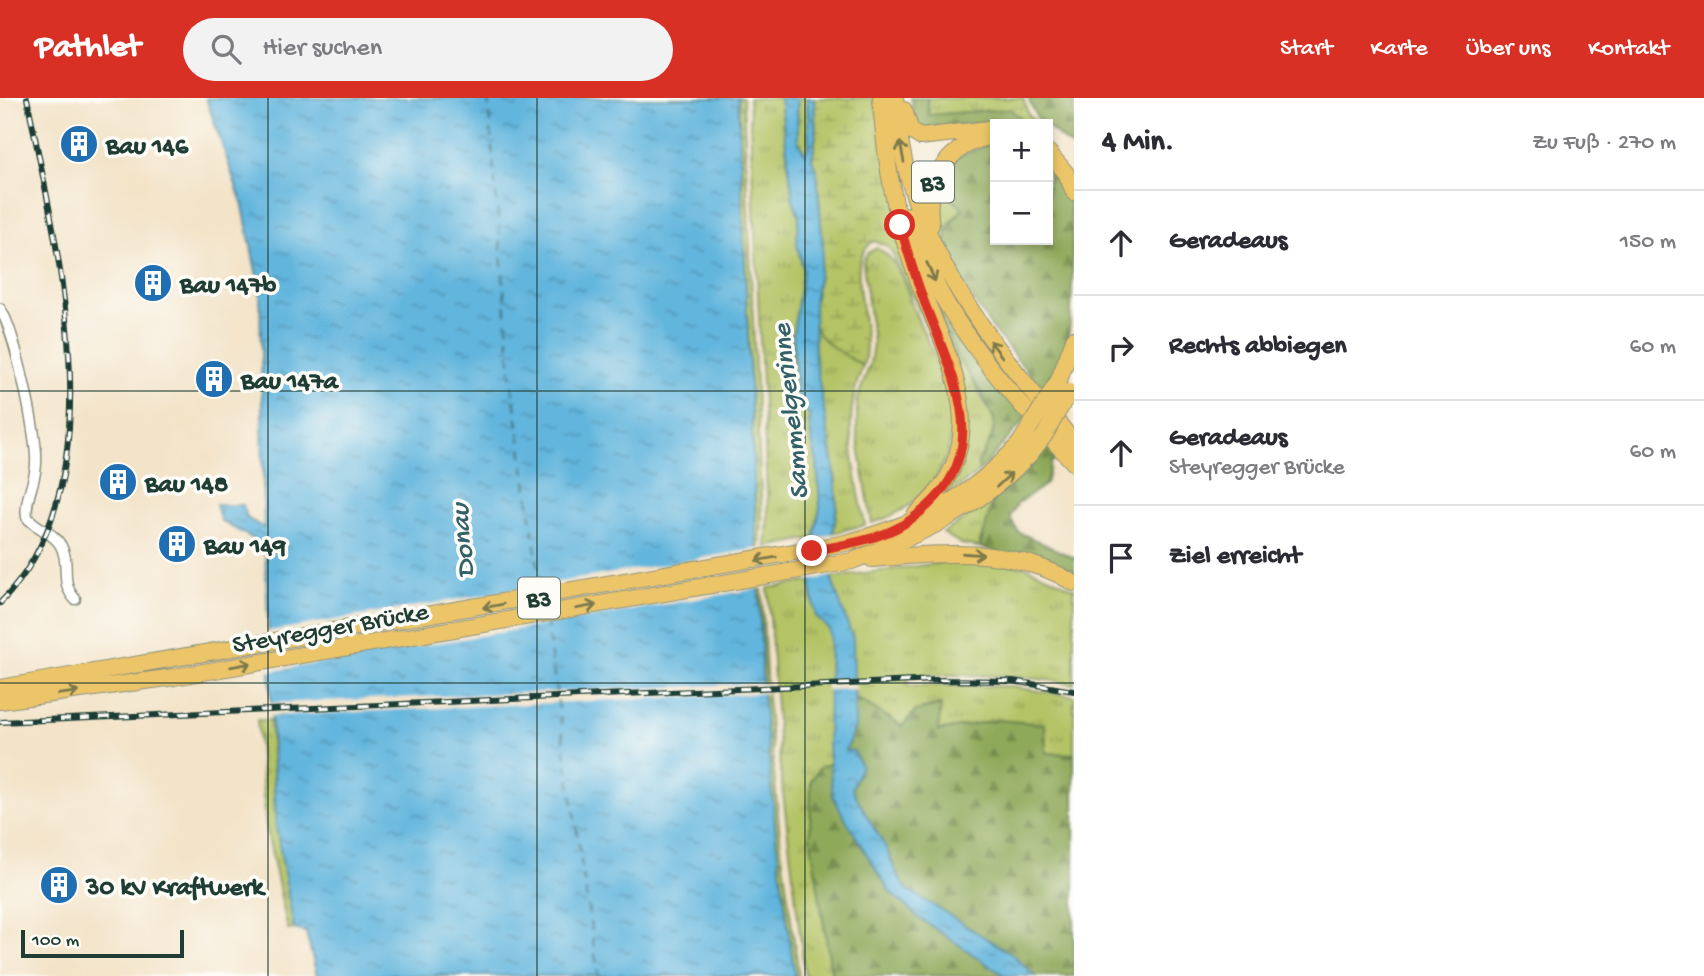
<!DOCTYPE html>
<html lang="de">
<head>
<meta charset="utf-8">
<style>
  body { margin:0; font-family:"Gochi Hand",sans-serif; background:#f2f2f3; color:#2b2b33 }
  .controls { position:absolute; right:21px; top:21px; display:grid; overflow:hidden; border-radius:0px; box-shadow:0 4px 10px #0003 }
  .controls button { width:63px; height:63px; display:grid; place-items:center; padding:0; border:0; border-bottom:2px solid #e1e1e2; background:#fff; color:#2b2b33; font:35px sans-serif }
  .scale { position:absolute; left:21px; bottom:18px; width:163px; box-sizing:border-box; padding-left:7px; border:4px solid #1f3d34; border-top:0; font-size:19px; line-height:24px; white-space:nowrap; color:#1f3d34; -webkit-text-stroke:5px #fdfcf7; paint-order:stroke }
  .stop { position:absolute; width:21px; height:21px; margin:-16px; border:5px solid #d93025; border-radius:50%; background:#fff }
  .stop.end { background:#d93025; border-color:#fff; box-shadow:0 2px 7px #0008 }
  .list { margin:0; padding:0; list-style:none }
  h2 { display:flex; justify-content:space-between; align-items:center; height:91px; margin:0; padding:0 28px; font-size:30px }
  h2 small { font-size:23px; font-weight:400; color:#7c7c81 }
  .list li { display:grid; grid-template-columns:46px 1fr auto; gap:21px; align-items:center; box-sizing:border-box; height:105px; padding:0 28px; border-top:2px solid #e1e1e2 }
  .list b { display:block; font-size:26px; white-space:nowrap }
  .list p { margin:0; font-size:23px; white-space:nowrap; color:#7c7c81 }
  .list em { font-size:23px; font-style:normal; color:#7c7c81 }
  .icon { flex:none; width:38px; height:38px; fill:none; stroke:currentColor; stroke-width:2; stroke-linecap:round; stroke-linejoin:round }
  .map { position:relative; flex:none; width:1074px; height:878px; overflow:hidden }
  header { display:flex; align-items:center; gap:42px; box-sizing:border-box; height:98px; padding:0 35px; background:#d93025; color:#fff }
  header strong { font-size:33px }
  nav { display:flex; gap:38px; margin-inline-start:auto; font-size:24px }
  .search { width:490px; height:63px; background:#f2f2f3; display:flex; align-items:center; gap:18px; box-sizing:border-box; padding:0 24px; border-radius:38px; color:#7c7c81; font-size:26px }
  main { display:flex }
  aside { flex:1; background:#fff }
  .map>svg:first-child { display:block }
  .grass { fill:url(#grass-tufts); stroke:#6a804c; stroke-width:2 }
  .forest { fill:url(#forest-firs); stroke:#577347; stroke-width:2 }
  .wetland { fill:url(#wetland-marsh); stroke:#6a804c; stroke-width:2 }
  .water { fill:url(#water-ripples); stroke:#407988; stroke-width:2 }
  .pier { fill:#f3e3c8 }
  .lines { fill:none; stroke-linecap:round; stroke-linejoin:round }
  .ferry { stroke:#336167; stroke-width:2; stroke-dasharray:9 7; stroke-linecap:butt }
  .street-casing { stroke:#89907e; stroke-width:13 }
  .primary-casing { stroke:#89907e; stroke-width:18 }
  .street { stroke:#fff; stroke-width:10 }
  .primary { stroke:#edc569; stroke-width:16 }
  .rail-casing { stroke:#1f3d34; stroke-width:6 }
  .rail { stroke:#fdfcf7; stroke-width:3.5; stroke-dasharray:10; stroke-linecap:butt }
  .primary-bridge-casing { stroke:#89907e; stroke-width:18; stroke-linecap:butt }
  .primary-bridge { stroke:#edc569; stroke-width:16 }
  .oneway { stroke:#7c7a4c }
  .route { stroke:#d93025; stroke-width:9 }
  .grid { fill:none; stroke:#1f3d34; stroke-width:2; stroke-opacity:0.55 }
  .labels { text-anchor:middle; stroke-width:7; stroke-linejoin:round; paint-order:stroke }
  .shield { fill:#fdfcf7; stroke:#62766e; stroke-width:2 }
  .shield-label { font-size:24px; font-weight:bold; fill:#1f3d34 }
  .poi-label { font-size:26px; font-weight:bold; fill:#1f3d34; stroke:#fdfcf7; text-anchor:start }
  .street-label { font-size:26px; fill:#1f3d34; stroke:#fdfcf7 }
  .water-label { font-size:28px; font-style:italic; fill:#336167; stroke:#fdfcf7 }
</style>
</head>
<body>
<header>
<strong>Pathlet</strong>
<div class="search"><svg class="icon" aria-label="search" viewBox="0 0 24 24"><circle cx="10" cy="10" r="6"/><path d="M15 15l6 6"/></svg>Hier suchen</div>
<nav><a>Start</a><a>Karte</a><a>Über uns</a><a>Kontakt</a></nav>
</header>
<main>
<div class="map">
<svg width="1074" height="878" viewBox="0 0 1074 878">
  <defs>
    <pattern id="grass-tufts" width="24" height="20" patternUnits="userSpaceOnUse" patternTransform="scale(1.75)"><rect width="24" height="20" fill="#b4c365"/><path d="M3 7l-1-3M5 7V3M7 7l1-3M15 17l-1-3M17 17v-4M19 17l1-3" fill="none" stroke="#92a054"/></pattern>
    <pattern id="forest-firs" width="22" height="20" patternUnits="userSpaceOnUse" patternTransform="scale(1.75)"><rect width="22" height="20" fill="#8fa95a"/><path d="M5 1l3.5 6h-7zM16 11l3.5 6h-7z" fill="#748b4b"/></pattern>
    <pattern id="wetland-marsh" width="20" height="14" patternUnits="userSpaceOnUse" patternTransform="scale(1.75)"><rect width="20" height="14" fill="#b4c365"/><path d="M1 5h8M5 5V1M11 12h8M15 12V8" fill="none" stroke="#92a054"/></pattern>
    <pattern id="water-ripples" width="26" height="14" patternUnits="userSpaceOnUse" patternTransform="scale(1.75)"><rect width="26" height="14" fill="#62b5dd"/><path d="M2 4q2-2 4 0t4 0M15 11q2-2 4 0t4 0" fill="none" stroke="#5094b4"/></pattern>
  </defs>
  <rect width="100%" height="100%" fill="#fdfcf7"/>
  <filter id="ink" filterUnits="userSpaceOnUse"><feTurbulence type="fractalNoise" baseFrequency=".0143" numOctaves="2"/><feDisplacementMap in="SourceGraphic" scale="14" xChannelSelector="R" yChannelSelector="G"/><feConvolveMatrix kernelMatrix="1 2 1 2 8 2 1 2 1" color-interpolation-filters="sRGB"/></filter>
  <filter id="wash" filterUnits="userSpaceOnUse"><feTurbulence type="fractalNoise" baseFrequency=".00686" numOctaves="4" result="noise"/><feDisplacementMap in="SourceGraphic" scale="28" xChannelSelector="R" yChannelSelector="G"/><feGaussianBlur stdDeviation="1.57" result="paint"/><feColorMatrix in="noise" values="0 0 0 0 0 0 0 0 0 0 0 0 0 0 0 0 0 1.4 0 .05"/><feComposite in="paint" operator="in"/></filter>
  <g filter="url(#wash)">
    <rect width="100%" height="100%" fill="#f3e3c8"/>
    <path class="grass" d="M749,0H780L793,101L799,118L797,146L803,171L792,252L798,304L809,315L811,340L817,364L820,409L814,440L766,449L768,415Z
      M927,0H1023L1029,18L1037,26L1020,24V19L1009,11L929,17Z
      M939,90L963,111C950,123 945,133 946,151L937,116Z
      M876,150C899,158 908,197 916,217C926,240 938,263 946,287C966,350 934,407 872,425L857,337V302L870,266L873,245L863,164L866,157Z
      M927,183L945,214V234L994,321C995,338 987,350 978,364L979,374L945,398L942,397L963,355Z
      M814,226C824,246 844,256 863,268C840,320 855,373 865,427L833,435C844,389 828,341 819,296C815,273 815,249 814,226Z
      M993,402L990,423L979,444L984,450L961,446L943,435Z
      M946,461L1025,468L1074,490V586C1019,576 964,576 908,578V587L1006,588L1074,598V656L1046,655L997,622L938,633L940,607L916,613L903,628L853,598C849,556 848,518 829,480L939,465Z
      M811,483C811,509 813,512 829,531L830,536V666L820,669L811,683L810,738L832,878H805L780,670L768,490Z
      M762,491L767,599L781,750L799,878H795C779,785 766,687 763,593C762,559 762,525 759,492Z
      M257,622H270L276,728L294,831L288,832L266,728Z"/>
    <path class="forest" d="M911,0H927L929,17L1009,11L1020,19V24L1006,22L921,30L914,19Z
      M1028,0H1074V51L1037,20Z
      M995,43V142H1048V61C1054,71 1064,82 1068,93C1074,128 1074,210 1067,245C1062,262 1051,276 1043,293L991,229L961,182L946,151L947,129L963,111L938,88L957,59Z
      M945,214L1027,319L979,374L978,364C987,350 995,338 994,321L982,295L958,261L938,217Z
      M1048,348L1060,358L1051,365L1046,386L1017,406L1010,419L1018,434L1074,460V478L980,449L993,402L1029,370Z
      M853,598L902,628L916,613L941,607L938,633L997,622L1045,626L1046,655L1074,656V878H1035L1013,857L907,791C894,776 892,759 882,743C871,725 861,709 852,690L861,668L853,652L845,653L855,629Z
      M830,666L833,698L890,794L918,819L1005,878H832L810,738L811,683L820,669Z"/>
    <path class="wetland" d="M738,0H743L762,422L760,450H757Z
      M797,0H807L809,48L805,56L798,42Z
      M814,0H874L938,252L892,154L886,147L874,143C839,163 876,229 863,268L835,251L819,237L814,226V204L823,150L817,74L812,62L816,37Z"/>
    <path class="water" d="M206,0H738L763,596L777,748L795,878H317L306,834L294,831L276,728L265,447L221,423L216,407H243L247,420L264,430L260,194L243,108Z
      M780,0H797L798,42L805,56L809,48L807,0H814L816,37L812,61L817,74L823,151L814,204L815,261L834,368L837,408L828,471L853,541L855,629L845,653L853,652L861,668L852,690C861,709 871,725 882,743C892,759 894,776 907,791L1013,857L1035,878H1005L918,819L890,794L844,719L833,698L828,646L830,536L829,531L816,519L811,489L813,448L820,409L817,364L811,340L809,316L801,309L796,293L793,235L803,171L797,146L799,118L793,101Z"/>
    <path class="pier" d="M837,435L832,478L807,483L811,441Z
      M761,450L762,490L266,574L264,534Z
      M855,581L856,591L826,592V582Z
      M767,585V595L267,618L266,608L270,605Z"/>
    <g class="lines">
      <path class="ferry" d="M488,0L512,286L541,489
        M546,523L598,878"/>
    </g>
  </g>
  <g filter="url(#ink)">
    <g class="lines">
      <defs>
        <path id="street" d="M0,211C14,229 38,341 36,365C36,384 24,401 27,419C36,431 54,434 61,448C71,466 59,484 75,501"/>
        <path id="primary" d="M881,0C884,49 892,101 906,148C934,241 1011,337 915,417
          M895,0C903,141 987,241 1074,344
          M904,12L911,33L920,39L989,31
          M1048,54L1066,75L1074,94
          M907,117C918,143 928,171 941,196C976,259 1026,313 1074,365
          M931,127C923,83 950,44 995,38
          M1059,282L1074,241
          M872,461C941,455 1011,447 1074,485
          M0,590L846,445C919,425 969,402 1020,345
          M0,603L174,579L852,463C922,435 976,413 1029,357"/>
      </defs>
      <use href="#street" class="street-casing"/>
      <use href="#primary" class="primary-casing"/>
      <use href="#street" class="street"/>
      <use href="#primary" class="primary"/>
      <defs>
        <path id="rail" d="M0,505C120,386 56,147 27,0
          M0,624L937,582L1013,583L1074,593"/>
      </defs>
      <use href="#rail" class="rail-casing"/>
      <use href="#rail" class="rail"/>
      <defs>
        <path id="primary-bridge" d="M1020,345L1059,282
          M1029,357L1044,338L1069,294"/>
      </defs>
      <use href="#primary-bridge" class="primary-bridge-casing"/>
      <use href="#primary-bridge" class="primary-bridge"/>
    </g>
    <defs><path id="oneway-shaft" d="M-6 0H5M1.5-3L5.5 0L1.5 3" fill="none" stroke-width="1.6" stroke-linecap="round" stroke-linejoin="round" transform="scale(1.75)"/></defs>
    <g class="oneway">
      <use href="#oneway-shaft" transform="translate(902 54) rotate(-101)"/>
      <use href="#oneway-shaft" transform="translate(931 174) rotate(66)"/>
      <use href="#oneway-shaft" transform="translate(996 251) rotate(-127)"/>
      <use href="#oneway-shaft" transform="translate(1004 382) rotate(-43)"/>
      <use href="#oneway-shaft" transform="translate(973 456) rotate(4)"/>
      <use href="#oneway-shaft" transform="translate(766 461) rotate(170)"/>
      <use href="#oneway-shaft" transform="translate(493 508) rotate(170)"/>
      <use href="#oneway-shaft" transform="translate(586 509) rotate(-10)"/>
      <use href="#oneway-shaft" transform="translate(241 567) rotate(-10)"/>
      <use href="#oneway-shaft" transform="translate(68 595) rotate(-7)"/>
    </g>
  </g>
  <g class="lines" filter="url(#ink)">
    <path class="route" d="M812,453C841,447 879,442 904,426C1001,364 956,286 924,203C915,178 907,152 900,127"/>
  </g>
  <path class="grid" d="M268,0V878M537,0V878M805,0V878M0,293H1074M0,585H1074"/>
  <defs>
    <symbol id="building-disc" viewBox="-11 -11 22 22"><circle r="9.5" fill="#1f6fb2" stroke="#fdfcf7"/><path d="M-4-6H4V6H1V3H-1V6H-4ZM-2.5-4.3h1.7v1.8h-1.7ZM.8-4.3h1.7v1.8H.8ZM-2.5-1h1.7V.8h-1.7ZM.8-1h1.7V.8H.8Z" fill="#fff"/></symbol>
  </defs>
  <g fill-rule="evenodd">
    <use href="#building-disc" x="57" y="24" width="44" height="44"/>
    <use href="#building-disc" x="131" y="163" width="44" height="44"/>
    <use href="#building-disc" x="192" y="259" width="44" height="44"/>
    <use href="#building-disc" x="96" y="362" width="44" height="44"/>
    <use href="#building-disc" x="155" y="424" width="44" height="44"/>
    <use href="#building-disc" x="37" y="765" width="44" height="44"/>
  </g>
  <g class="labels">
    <g class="shield">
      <rect x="912" y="63.5" width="42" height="41" rx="5"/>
      <rect x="518" y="479.5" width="42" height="41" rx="5"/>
    </g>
    <g class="shield-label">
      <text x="933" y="92">B3</text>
      <text x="539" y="508">B3</text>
    </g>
    <g class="poi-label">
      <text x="106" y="55">Bau 146</text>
      <text x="180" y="194">Bau 147b</text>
      <text x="241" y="290">Bau 147a</text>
      <text x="145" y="393">Bau 148</text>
      <text x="204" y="455">Bau 149</text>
      <text x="86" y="796">30 kV Kraftwerk</text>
    </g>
    <g class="street-label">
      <text transform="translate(330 528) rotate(-10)" y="9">Steyregger Brücke</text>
    </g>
    <g class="water-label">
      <text transform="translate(788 314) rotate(-96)" y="10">Sammelgerinne</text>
      <text transform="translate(460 443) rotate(-95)" y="10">Donau</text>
    </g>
  </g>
</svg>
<div class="controls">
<button>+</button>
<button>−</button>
</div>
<div class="scale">100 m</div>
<div class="stop" style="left:900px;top:127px"></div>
<div class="stop end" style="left:812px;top:453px"></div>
</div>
<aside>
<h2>4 Min.<small>Zu Fuß · 270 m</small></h2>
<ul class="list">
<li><svg class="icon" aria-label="ahead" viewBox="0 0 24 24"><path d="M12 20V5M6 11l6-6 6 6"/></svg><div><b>Geradeaus</b></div><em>150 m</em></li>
<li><svg class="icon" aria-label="right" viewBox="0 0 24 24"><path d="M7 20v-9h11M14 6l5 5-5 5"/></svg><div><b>Rechts abbiegen</b></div><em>60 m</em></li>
<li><svg class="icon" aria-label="ahead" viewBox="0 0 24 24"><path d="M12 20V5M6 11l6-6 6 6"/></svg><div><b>Geradeaus</b><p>Steyregger Brücke</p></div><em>60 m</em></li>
<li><svg class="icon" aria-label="arrive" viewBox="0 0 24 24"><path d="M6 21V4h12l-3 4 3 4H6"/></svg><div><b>Ziel erreicht</b></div></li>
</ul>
</aside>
</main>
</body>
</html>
